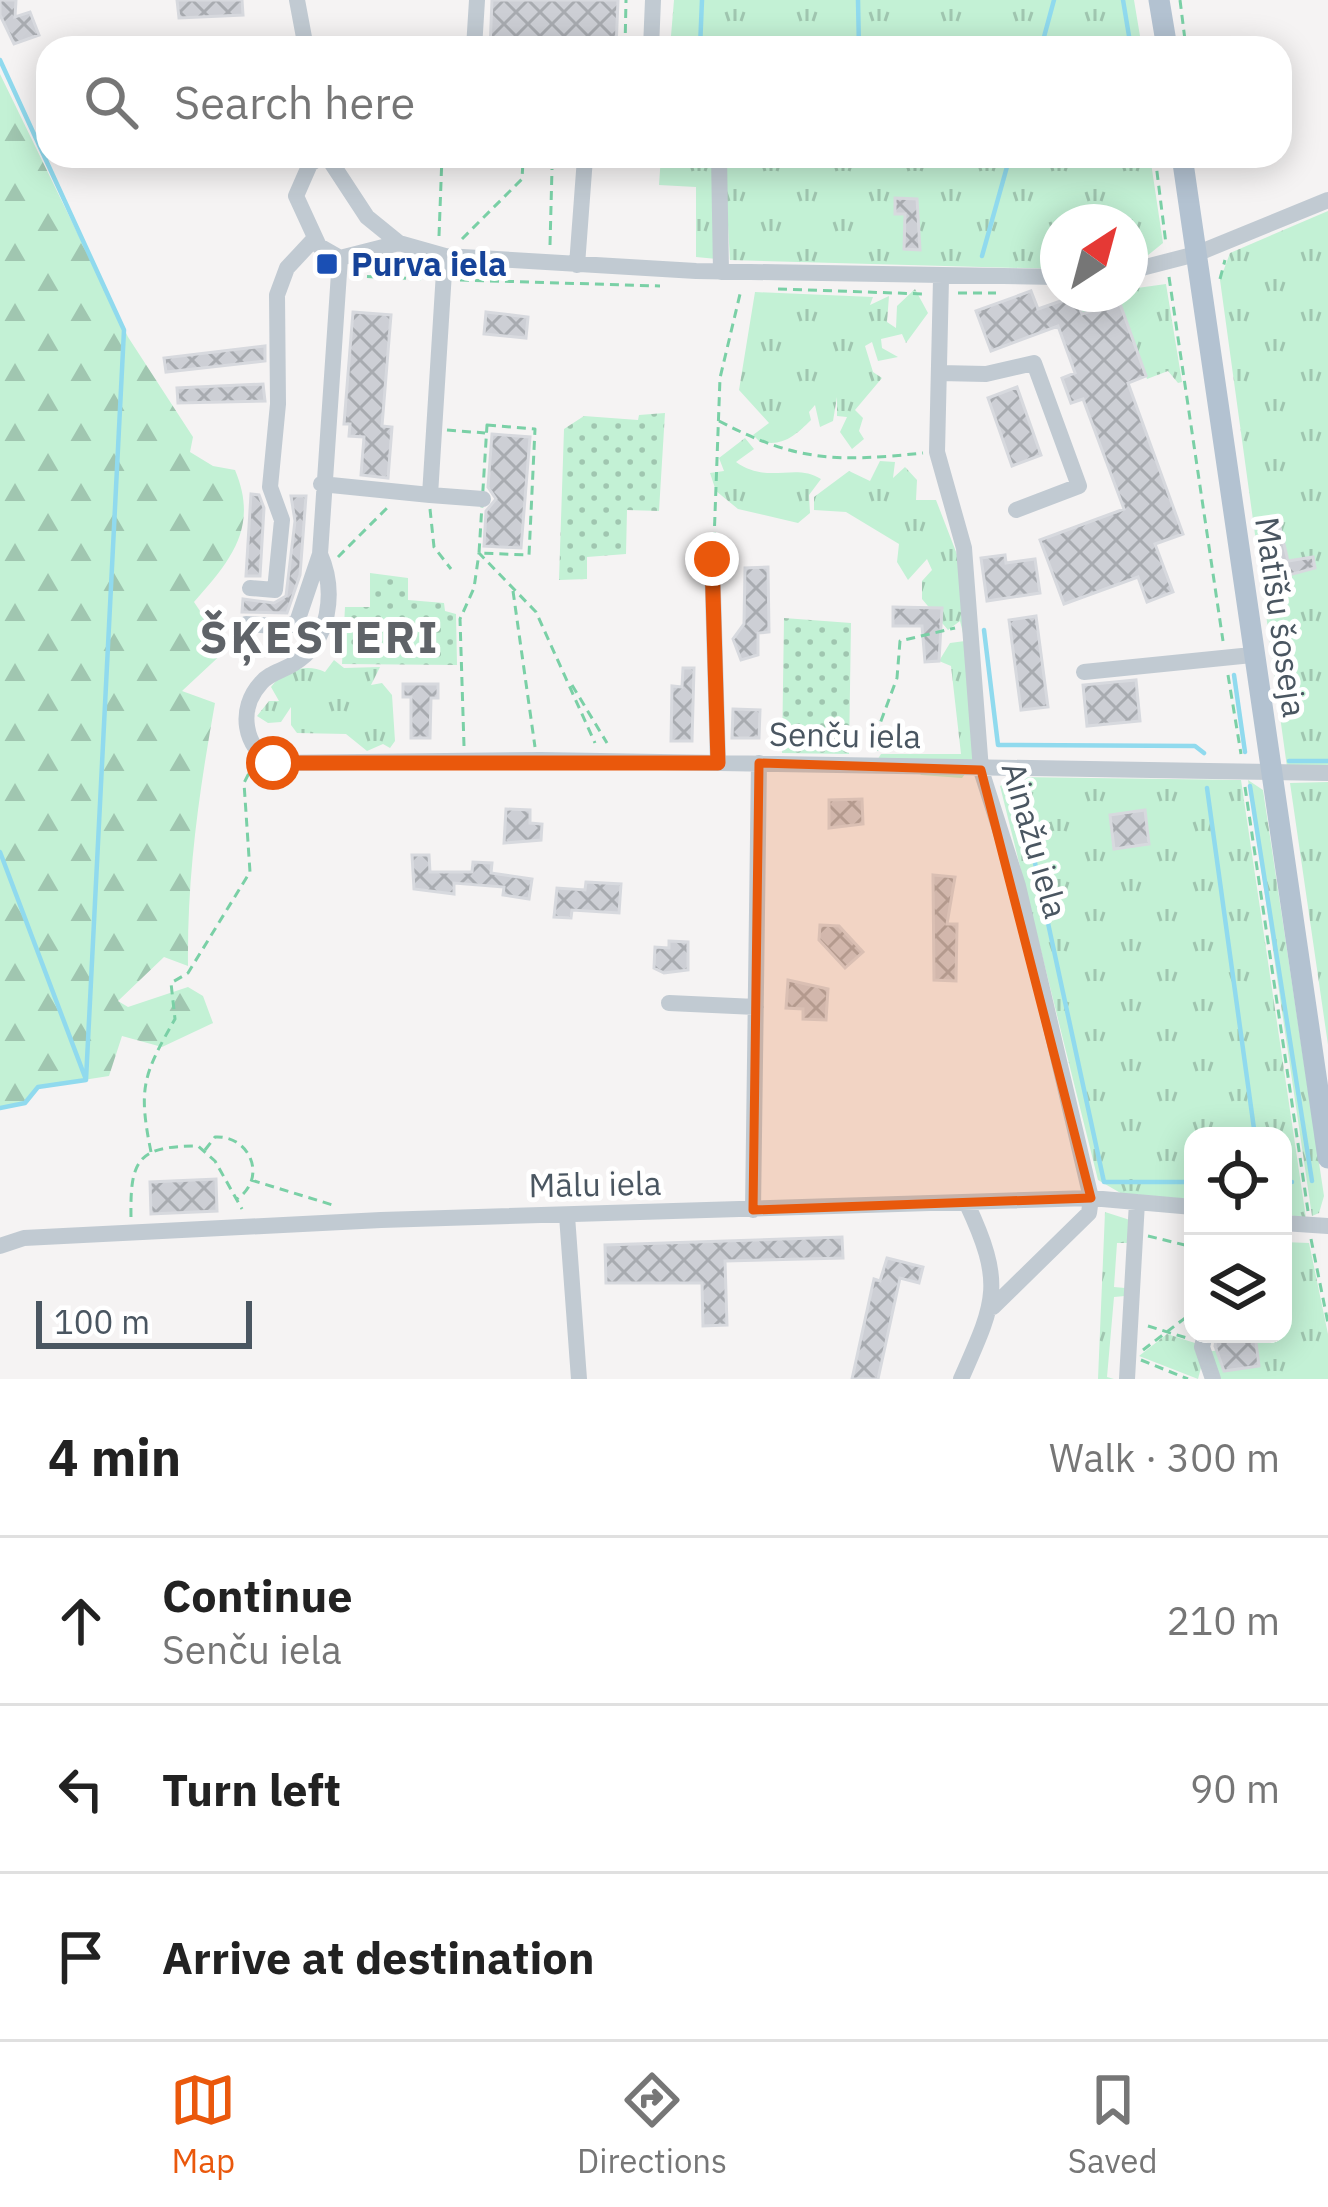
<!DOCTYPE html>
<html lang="en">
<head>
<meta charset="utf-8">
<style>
  body { margin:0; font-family:"IBM Plex Sans",sans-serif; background:#f2f2f2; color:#222 }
  .controls { position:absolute; right:36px; bottom:36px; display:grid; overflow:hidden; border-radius:24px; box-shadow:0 6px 30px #0003 }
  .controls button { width:108px; height:108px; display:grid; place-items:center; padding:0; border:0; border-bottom:3px solid #e0e0e0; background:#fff; color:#222; font:60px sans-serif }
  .compass { position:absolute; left:1040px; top:204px; width:108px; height:108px; border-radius:50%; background:#fff; box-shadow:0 6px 30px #0003; rotate:36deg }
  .scale { position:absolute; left:36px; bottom:30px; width:216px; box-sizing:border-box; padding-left:12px; border:6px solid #4a5661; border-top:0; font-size:33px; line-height:42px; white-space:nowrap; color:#4a5661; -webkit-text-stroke:9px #fff; paint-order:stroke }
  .stop { position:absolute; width:36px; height:36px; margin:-27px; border:9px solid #ea580c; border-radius:50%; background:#fff }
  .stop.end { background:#ea580c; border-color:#fff; box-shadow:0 3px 12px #0008 }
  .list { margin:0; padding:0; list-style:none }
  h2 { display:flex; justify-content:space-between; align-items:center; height:156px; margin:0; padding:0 48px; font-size:51px }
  h2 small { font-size:39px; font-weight:400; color:#767676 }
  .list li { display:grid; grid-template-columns:78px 1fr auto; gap:36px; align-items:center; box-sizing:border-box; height:168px; padding:0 48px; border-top:3px solid #e0e0e0 }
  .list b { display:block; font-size:45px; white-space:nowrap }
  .list p { margin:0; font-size:39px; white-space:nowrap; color:#767676 }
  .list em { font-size:39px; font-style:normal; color:#767676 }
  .icon { flex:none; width:66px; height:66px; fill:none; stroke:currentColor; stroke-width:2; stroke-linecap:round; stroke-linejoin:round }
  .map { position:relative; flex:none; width:1328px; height:1379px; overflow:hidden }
  .search { position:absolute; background:#fff; box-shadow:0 6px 30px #0003; left:36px; right:36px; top:36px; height:132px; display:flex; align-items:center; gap:30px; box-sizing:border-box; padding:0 42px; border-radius:36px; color:#767676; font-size:45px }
  .sheet { height:660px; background:#fff }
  nav { display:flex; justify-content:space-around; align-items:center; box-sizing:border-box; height:168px; border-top:3px solid #e0e0e0; background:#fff; font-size:33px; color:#767676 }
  nav a { display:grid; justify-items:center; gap:6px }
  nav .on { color:#ea580c }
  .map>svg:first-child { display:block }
  .grass { fill:url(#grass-tufts) }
  .forest { fill:url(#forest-firs) }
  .garden { fill:url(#garden-dots) }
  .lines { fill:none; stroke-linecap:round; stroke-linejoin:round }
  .stream { stroke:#90daee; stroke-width:4.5 }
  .building { fill:url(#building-cross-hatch); stroke:#d7d9de; stroke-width:3 }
  .path { stroke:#7ad0a6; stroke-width:3; stroke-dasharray:9 6; stroke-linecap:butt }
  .minor { stroke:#c1cad2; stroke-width:16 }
  .major { stroke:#b3c2d1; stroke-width:21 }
  .route { stroke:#ea580c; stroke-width:15 }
  .marked { fill:#e8590c; fill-opacity:0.2; stroke:#e8590c; stroke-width:9; stroke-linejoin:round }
  .transit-dot { fill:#1a4fb4; stroke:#fff; stroke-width:4.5 }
  .labels { text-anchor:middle; stroke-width:10; stroke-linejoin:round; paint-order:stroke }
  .transit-label { font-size:33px; font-weight:bold; fill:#164399; stroke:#fff; text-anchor:start }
  .street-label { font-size:33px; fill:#4a5661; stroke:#fff }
  .district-label { font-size:45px; font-weight:bold; letter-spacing:3px; fill:#5f6368; stroke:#fff }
</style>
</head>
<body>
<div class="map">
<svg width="1328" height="1379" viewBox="0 0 1328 1379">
  <defs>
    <pattern id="grass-tufts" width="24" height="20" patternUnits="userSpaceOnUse" patternTransform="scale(3)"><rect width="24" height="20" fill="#c3f1d5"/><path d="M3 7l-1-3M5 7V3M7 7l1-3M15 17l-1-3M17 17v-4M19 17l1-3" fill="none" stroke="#a0c6b0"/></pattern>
    <pattern id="forest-firs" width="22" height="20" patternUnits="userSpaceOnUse" patternTransform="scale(3)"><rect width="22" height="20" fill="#c3f1d5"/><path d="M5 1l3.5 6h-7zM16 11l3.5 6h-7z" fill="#a0c6b0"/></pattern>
    <pattern id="garden-dots" width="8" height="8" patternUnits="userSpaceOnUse" patternTransform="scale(3)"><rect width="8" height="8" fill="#c3f1d5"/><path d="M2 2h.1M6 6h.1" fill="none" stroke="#a0c6b0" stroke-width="1.8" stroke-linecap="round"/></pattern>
    <pattern id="building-cross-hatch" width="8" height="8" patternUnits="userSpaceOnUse" patternTransform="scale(3)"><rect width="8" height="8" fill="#cdcfd5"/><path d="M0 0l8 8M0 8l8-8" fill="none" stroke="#a8abb0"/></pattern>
  </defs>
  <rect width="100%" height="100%" fill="#f5f3f3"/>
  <path class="grass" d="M674,0H1134L1142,48H670Z
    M661,156H713L717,259L696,257V187L659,185Z
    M724,156H1150L1163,243L1142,260L1130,262V222H1058V269L730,260Z
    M1328,211V770L1287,767L1220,280L1230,253Z
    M1166,284L1182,382L1178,383L1168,371L1147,379L1119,302L1082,314L1075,296L1130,294V289Z
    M915,289L928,313L906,343L902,334L881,339L882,348L898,357L878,361L872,342L865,346L873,372L882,378L855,410L863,418L859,431L864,439L852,449L840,432L847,417L837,416V397L833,421L820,427L815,405L809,412L811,420C796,435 782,448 759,441L753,435L769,423L739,390L755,292L873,297L870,305L889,296L887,322L896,328L897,306Z
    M745,438L754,449L736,462C768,485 795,462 821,479L809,495L810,513L798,523L738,509L716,491L710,473L724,471L719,458Z
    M880,461L895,462L893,478L905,467L917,480L916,500H936L958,557L983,750L962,778L921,775L908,759L870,771L881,754H961L951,666L939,661L950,643L965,641L960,621L948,630L922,599V581L932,570L927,559L908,580L897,562L899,544L846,512L814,510V497L849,471L870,481Z
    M334,660L344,668L380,667L371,685L382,683L392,695L395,741L390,748L383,744L367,751L346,734L297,733L291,725V707L281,722L268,723L257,716L269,701H279L271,687C283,670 307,663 325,672Z
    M1017,777L1241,780L1306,1218L1283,1214V1136H1193V1199L1124,1195L1098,1180L1000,786Z
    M1248,780L1263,790L1324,1196L1319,1213L1312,1216Z
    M1328,782V1045L1290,783Z
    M1105,1212L1130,1220L1128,1243H1117L1114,1287L1125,1288V1296L1114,1297L1107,1377L1114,1379H1098Z
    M1283,1242L1309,1243L1328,1334V1379H1217L1206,1352L1220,1350L1223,1371L1259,1366L1255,1334H1283Z
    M1167,1334L1198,1344L1203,1360L1198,1379L1139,1356Z"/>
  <path class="forest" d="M0,74L128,337L193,437L190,452L213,466L235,470C259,527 231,560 194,602L226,650L182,691L215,703C199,792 187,875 188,966L164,957L118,1001L128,1007L188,987L203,996L213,1023L162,1047L122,1036L109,1076L38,1087L25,1103L0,1108Z"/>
  <path class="garden" d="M665,413L659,511L627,510L626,554L587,557V579L559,580L564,429L584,416L638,420L639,415Z
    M370,573L408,578V600L444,603L445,611L456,614L457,665L342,664L345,607H370Z
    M784,618L851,623L849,754L782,753Z"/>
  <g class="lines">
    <path class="stream" d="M858,0L859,48
      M1123,0L1131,48
      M700,48L702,0
      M1041,48L1054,0
      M0,60L124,330L86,1080
      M982,256L1010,156
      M984,630L998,745L1195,746L1204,753
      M1234,675L1245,752
      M1289,761H1328
      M1250,786L1312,1181
      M1207,788L1255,1136
      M1019,789L1104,1182H1193
      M0,852L85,1077
      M0,1108L25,1103L38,1087L86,1080
      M1283,1182H1292"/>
  </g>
  <path class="building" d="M0,0H16L15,17L30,12L39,35L14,44L0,15Z
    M177,0H242L243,15L179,18Z
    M492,0H618L616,48H490Z
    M895,198L917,199L920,250L904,249L905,214H895Z
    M1031,291L1038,309L1075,296L1082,314L1119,301L1146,376L1128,383L1183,534L1155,544L1173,592L1147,602L1138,577L1064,604L1040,540L1124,509L1083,399L1071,403L1062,378L1075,373L1058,326L991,351L976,311Z
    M353,312L391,315L382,426L392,427L388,478L361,475L364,437L349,436L350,424H344Z
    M486,312L528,317L526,338L484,334Z
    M265,346V361L166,372L164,358Z
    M263,384L265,401L178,403L177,388Z
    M1017,387L1041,455L1012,466L988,398Z
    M492,434L530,437L521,548L484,546L486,511L496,499L488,487Z
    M251,494L259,495L264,508L260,576H246Z
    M291,496H306L300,575L287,613L242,612L243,599L274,603L286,596L295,521Z
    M1279,523L1288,561L1313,557L1315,568L1278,578L1266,526Z
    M1005,555L1006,563L1035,559L1040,593L987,601L981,558Z
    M768,567L769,632L758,633V655L741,660L733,639L744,624L745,568Z
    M893,607L942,608L939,661L925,662L922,626H893Z
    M1036,616L1048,707L1021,710L1009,620Z
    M683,668H694L692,741H671L672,686L682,687Z
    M1136,680L1140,721L1087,726L1083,685Z
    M403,684H438V698H431L430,738H411V697H403Z
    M733,709L760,710L759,738H732Z
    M862,799L863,824L829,828V800Z
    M506,809L530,810V823L542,824L541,840L504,843Z
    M1145,810L1149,844L1114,849L1110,815Z
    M412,855H429L430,872H472L473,862L492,863L491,873L532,879L529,899L503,895L504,887L454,883V894L414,889Z
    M933,875L955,877L947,924H957L956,981L934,980Z
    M586,882L621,884L619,913L572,910L571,918L554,917L557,888L585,890Z
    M820,925L839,926L863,952L845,968L819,940Z
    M669,941L688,942V970L664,973L654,968L655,947L669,948Z
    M788,980L828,989L826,1020L803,1019V1009L786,1008Z
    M216,1179L217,1211L151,1214L150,1182Z
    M842,1237L843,1258L725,1261L727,1325L703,1326L702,1283H606L605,1245Z
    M887,1258L923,1267L919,1283L900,1278L878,1379H852L874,1279L880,1281Z
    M1217,1334H1255L1259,1366L1224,1371L1215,1346Z"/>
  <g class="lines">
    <path class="path" d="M1180,0L1186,48
      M625,48L626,0
      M1155,156L1166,244
      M439,236L442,156
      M462,239L522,179L523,161L539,162
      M550,245L552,169
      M352,276L426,279
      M1169,277L1223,641
      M1220,279L1225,260
      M460,280L660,286
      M778,289L924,294
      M958,293H996
      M719,421C797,462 837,462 923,453
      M487,425L535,429L529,555L479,553Z
      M447,430L485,433
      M430,509L434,547L451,569
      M714,541L720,378L741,290
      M338,557L387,508
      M513,591L535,747
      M1228,675L1241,754
      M572,685L607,743
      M464,746L460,619L474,588L479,553L536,612L595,743
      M878,751V729L897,678L900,641L955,628
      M1245,787L1308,1211
      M205,1150L215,1137C250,1135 268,1178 237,1199
      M151,1152C138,1088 143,1075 175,1019L171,983L188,973L250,872L244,783L251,769
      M251,1180L336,1206
      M131,1217C130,1159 138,1146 198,1146L215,1161L242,1209
      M1148,1236L1193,1247
      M1311,1239L1328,1323
      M1148,1326L1190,1339
      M1143,1350L1193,1312
      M1141,1360L1188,1379"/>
    <path class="minor" d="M297,0L306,48
      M474,48L477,0
      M651,48L653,0
      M323,156L310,164L296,196L319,246L340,258L399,243
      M327,156L367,217L399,243L445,256L696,271L1058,277
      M553,156H645
      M719,156L721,272
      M577,265L585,158
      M1130,271L1196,254L1328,200
      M941,279L937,452L964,548L981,770L1018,886L1091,1198L1089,1213L993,1307
      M940,373L986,374L1034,363L1079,486L1016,510
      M321,484L430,495L445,256
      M430,495L483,499
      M320,554C336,590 331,642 293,664C282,671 269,673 261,683C237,709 244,748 273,763L541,760L1328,773
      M712,559L718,763
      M250,588L275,590L282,520L270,487L278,404L277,295L287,268L315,238
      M246,624L286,627L297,622L320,554L340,258
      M1084,672L1252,655
      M669,1003L756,1007
      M753,1210L759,763
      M567,1216L579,1379
      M1283,1223L1328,1226
      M0,1246L24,1238L381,1220L1091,1198L1193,1207
      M1205,1334L1202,1347L1213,1379
      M961,1379C995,1302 1005,1285 967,1204
      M1127,1379L1137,1202"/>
    <path class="major" d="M1159,0L1167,48
      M1182,156L1328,1158"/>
  </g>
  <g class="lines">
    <path class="route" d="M273,763H718L712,559"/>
  </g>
  <path class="marked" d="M759,763L981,770L1091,1198L753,1210Z"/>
  <rect class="transit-dot" x="315" y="252" width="24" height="24" rx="6"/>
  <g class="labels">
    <g class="transit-label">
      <text x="351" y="276">Purva iela</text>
    </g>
    <g class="street-label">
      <text transform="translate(1281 617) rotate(82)" y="12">Matīšu šoseja</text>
      <text transform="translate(845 735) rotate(1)" y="12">Senču iela</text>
      <text transform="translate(1035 840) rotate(74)" y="12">Ainažu iela</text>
      <text transform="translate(595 1184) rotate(-1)" y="12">Mālu iela</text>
    </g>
    <g class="district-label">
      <text x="320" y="653">ŠĶESTERI</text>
    </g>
  </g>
</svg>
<div class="controls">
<button><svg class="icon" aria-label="locate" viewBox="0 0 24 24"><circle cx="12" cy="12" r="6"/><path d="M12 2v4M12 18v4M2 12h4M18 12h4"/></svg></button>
<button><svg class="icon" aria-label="layers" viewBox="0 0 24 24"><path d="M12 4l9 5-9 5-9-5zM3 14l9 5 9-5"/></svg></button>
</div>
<svg class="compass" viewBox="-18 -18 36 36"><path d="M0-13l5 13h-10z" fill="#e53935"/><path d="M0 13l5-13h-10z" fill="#767676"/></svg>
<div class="scale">100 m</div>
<div class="stop" style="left:273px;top:763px"></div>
<div class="stop end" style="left:712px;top:559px"></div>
<div class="search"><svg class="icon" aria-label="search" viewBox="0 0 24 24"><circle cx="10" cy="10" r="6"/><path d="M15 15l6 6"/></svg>Search here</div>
</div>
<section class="sheet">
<h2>4 min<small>Walk · 300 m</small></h2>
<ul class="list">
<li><svg class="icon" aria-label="ahead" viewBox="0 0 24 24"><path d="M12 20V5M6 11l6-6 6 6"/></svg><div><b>Continue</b><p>Senču iela</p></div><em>210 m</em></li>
<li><svg class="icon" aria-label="left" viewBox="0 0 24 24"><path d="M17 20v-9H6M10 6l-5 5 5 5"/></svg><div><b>Turn left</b></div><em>90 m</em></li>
<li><svg class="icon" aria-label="arrive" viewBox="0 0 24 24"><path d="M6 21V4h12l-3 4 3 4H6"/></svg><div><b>Arrive at destination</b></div></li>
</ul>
</section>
<nav>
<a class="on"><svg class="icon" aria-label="map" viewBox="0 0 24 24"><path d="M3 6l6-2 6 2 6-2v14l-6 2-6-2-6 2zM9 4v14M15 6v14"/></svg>Map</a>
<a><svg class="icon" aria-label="directions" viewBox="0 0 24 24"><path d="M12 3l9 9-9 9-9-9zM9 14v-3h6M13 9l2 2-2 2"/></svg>Directions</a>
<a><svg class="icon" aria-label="saved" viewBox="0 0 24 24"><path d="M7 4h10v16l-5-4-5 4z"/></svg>Saved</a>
</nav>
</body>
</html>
